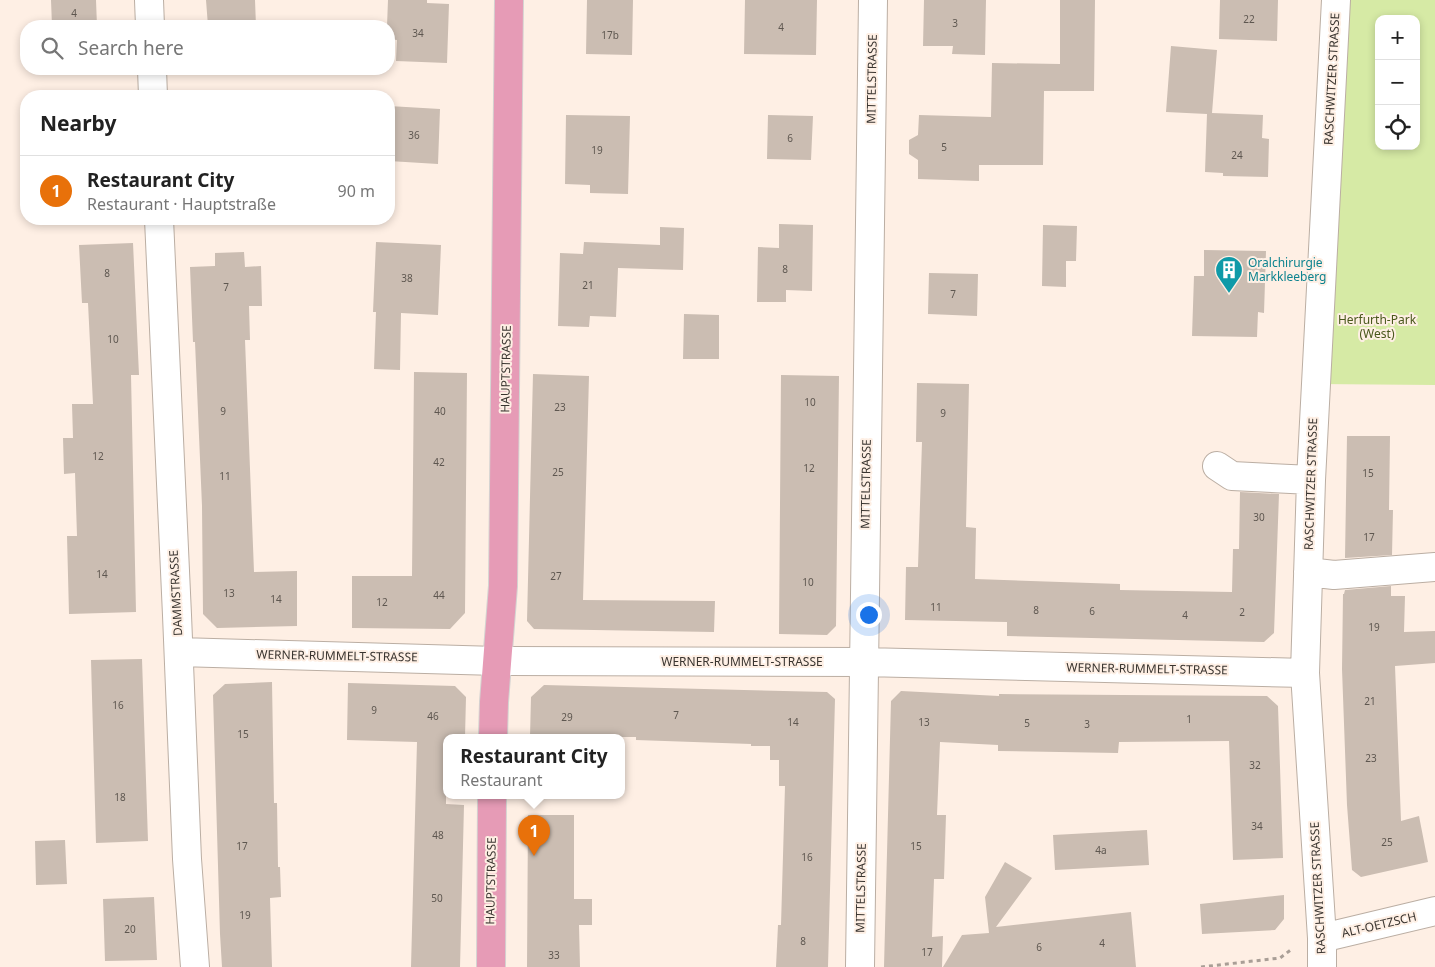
<!DOCTYPE html>
<html lang="en">
<head>
<meta charset="utf-8">
<style>
  body { margin:0; font-family:"Noto Sans",sans-serif; background:#f2f2f2; color:#222 }
  .controls { position:absolute; right:15px; top:15px; display:grid; overflow:hidden; border-radius:10px; box-shadow:0 2px 8px #0003 }
  .controls button { width:45px; height:45px; display:grid; place-items:center; padding:0; border:0; border-bottom:1px solid #e0e0e0; background:#fff; color:#222; font:25px sans-serif }
  .you { position:absolute; left:868px; top:614px; width:18px; height:18px; margin:-12px; border:4px solid #fff; border-radius:50%; background:#1a73e8; box-shadow:0 0 0 8px #1a73e833 }
  .badge { display:grid; place-items:center; width:32px; height:32px; border-radius:50%; background:#0b8043; color:#fff; font-size:16px; font-weight:700 }
  .pin { position:absolute; translate:-50% -41px; filter:drop-shadow(0 1px 2px #0008) }
  .pin::after { content:''; position:absolute; top:26px; width:18px; height:15px; background:inherit; clip-path:polygon(0 0,100% 0,50% 100%) }
  .popup { position:absolute; left:443px; top:734px; width:182px; height:65px; box-sizing:border-box; display:grid; place-content:center; border-radius:10px; background:#fff; filter:drop-shadow(0 1px 4px #0005); font-size:16px; white-space:nowrap; color:#767676 }
  .popup b { font-size:19px; color:#222 }
  .popup::after { content:''; position:absolute; left:50%; top:100%; margin-left:-10px; border:10px solid transparent; border-top-color:#fff }
  .list { margin:0; padding:0; list-style:none }
  h2 { display:flex; justify-content:space-between; align-items:center; height:65px; margin:0; padding:0 20px; font-size:21px }
  h2 small { font-size:16px; font-weight:400; color:#767676 }
  .list li { display:grid; grid-template-columns:32px 1fr auto; gap:15px; align-items:center; box-sizing:border-box; height:70px; padding:0 20px; border-top:1px solid #e0e0e0 }
  .list b { display:block; font-size:19px; white-space:nowrap }
  .list p { margin:0; font-size:16px; white-space:nowrap; color:#767676 }
  .list em { font-size:16px; font-style:normal; color:#767676 }
  .icon { flex:none; width:28px; height:28px; fill:none; stroke:currentColor; stroke-width:2; stroke-linecap:round; stroke-linejoin:round }
  .map { position:relative; flex:none; width:1435px; height:967px; overflow:hidden }
  .search { position:absolute; background:#fff; box-shadow:0 2px 8px #0003; left:20px; top:20px; width:375px; height:55px; display:flex; align-items:center; gap:12px; box-sizing:border-box; padding:0 18px; border-radius:20px; color:#767676; font-size:19px }
  .panel { position:absolute; background:#fff; box-shadow:0 2px 8px #0003; left:20px; top:90px; width:375px; height:135px; border-radius:20px }
  .map>svg:first-child { display:block }
  .green { fill:#d6eaa5; fill-rule:evenodd }
  .building { fill:#cbbdb2 }
  .lines { fill:none; stroke-linecap:round; stroke-linejoin:round }
  .minor-casing { stroke:#bbaea3; stroke-width:30 }
  .major-casing { stroke:#d4d3d1; stroke-width:30 }
  .path { stroke:#a99e96; stroke-width:3; stroke-dasharray:4 4; stroke-linecap:butt }
  .minor { stroke:#fff; stroke-width:28 }
  .major { stroke:#e69bb6; stroke-width:28 }
  .labels { text-anchor:middle; stroke-width:4; stroke-linejoin:round; paint-order:stroke }
  .number-label { font-size:10px; fill:#5e5750 }
  .street-label { font-size:12px; fill:#3a3530; stroke:#feefe4 }
  .culture-label { font-size:12px; fill:#0d838f; stroke:#feefe4; text-anchor:start }
  .park-label { font-size:12px; fill:#49571b; stroke:#feefe4 }
</style>
</head>
<body>
<div class="map">
<svg width="1435" height="967" viewBox="0 0 1435 967">
  <rect width="100%" height="100%" fill="#feefe4"/>
  <path class="green" d="M1336,0H1435V385L1316,384ZM1379,19H1416V146H1379Z"/>
  <path class="building" d="M51,0H96L97,26H52Z
    M206,0H255L256,26H208Z
    M388,0H427V3L449,4L447,63L396,61L397,40L389,39V26H387Z
    M587,0H633L632,55L586,54Z
    M745,0H817L816,55L744,54Z
    M924,0H986L985,55L952,54L953,46H923Z
    M1060,0H1095L1094,91H1044L1043,165H979V181L918,179V160L909,154V140L918,135L919,115L991,117L992,63L1060,64Z
    M1220,0H1278L1277,41L1219,39Z
    M1171,46L1217,50L1212,113L1263,115L1262,138L1269,139L1268,177L1223,176V173L1205,172L1207,114L1166,112Z
    M389,106L440,109L438,164L389,161Z
    M566,115L630,116L628,194L590,193V185L565,184Z
    M768,115L813,116L811,160L767,159Z
    M779,224L813,225L812,291L786,290V302H757L758,247L779,248Z
    M1043,225L1077,226L1076,261H1066V287L1042,286Z
    M660,227L684,228L683,270L618,268L616,317L590,316L589,327L558,326L560,253L583,254L584,242L660,245Z
    M376,242L441,245L438,315L401,313L400,370L374,369L376,312H373Z
    M133,243L139,375H131L136,612L69,614L67,536H77L75,473L64,474L63,438H73L72,404H93L88,303H82L79,245Z
    M1204,250L1266,251L1264,313L1258,312L1257,337L1192,336L1194,276H1204Z
    M244,252L245,267L261,266L262,306H249L250,340H245L254,572L297,571V626L217,628L203,614L202,506L195,342H193L190,267L215,266V253Z
    M929,273L978,274L977,316L928,314Z
    M684,314L719,315V359H683Z
    M414,372L467,373L465,613L450,629L352,628V576H412Z
    M533,374L589,376L583,600L715,601L714,632L534,629L527,621Z
    M781,375L839,376L836,626L827,635L779,634Z
    M917,383L969,384L966,527L976,528L975,579L1120,584V590L1232,592L1233,549H1239L1240,492L1279,494L1274,633L1264,642L1007,636V622L905,620L906,567H918L922,442H916Z
    M1347,436H1390L1389,510H1393L1392,555L1345,558Z
    M1391,586V596H1405L1404,632L1435,631V663L1395,666L1401,821L1419,816L1428,862L1361,877L1352,870L1347,805L1342,669L1343,594H1344L1345,590Z
    M142,659L148,841L96,843L91,660Z
    M272,682L274,803H277L278,867H280L281,897L270,898L272,967H222L220,934L213,695L225,684Z
    M348,683L455,686L466,697L465,737H446V804L464,805L460,967H411L417,742L347,740Z
    M544,685L827,692L835,699L828,967H776L778,925H781L785,786H779V760H770V746H751V744L636,740V737H530L531,697Z
    M901,691L999,696V694L1267,696L1278,706L1283,858L1233,860L1229,741L1119,742L1118,753L998,751V745L940,742L937,815H946L944,879H934L932,937L943,936L942,967H884L891,701Z
    M528,815H574V899H592V925H579L580,967H527Z
    M1147,830L1149,865L1055,870L1053,835Z
    M65,840L67,884L36,885L35,841Z
    M1005,862L1032,878L996,927L1131,912L1136,967H943L962,935L989,933L985,897Z
    M1284,895V919L1275,930L1202,934L1200,904Z
    M154,897L157,960L105,961L103,899Z"/>
  <g class="lines">
    <defs>
      <path id="minor" d="M149,0L150,26
        M152,69L153,96
        M159,219L177,615L187,859L195,967
        M1217,466L1232,476L1311,480
        M1308,572L1334,575L1435,567
        M179,652L497,661L864,662L1305,673
        M1322,938L1435,911
        M860,967L873,0
        M1322,967V938L1305,673L1311,480L1336,0"/>
      <path id="major" d="M493,737L494,702L503,586L509,0
        M491,967L492,795"/>
    </defs>
    <use href="#minor" class="minor-casing"/>
    <use href="#major" class="major-casing"/>
    <path class="path" d="M1201,967L1280,958L1292,949"/>
    <use href="#minor" class="minor"/>
    <use href="#major" class="major"/>
  </g>
  <defs>
    <symbol id="building-pin" viewBox="-11 -11 22 30"><path d="M0 17L-7.5 6A9.5 9.5 0 1 1 7.5 6Z" fill="#0f9aa8" stroke="#feefe4"/><path d="M-4-6H4V6H1V3H-1V6H-4ZM-2.5-4.3h1.7v1.8h-1.7ZM.8-4.3h1.7v1.8H.8ZM-2.5-1h1.7V.8h-1.7ZM.8-1h1.7V.8H.8Z" fill="#fff"/></symbol>
  </defs>
  <g fill-rule="evenodd">
    <use href="#building-pin" x="1213" y="254" width="32" height="43"/>
  </g>
  <g class="labels">
    <g class="number-label">
      <text x="74" y="17">4</text>
      <text x="1249" y="23">22</text>
      <text x="955" y="27">3</text>
      <text x="781" y="31">4</text>
      <text x="418" y="37">34</text>
      <text x="610" y="39">17b</text>
      <text x="414" y="139">36</text>
      <text x="790" y="142">6</text>
      <text x="944" y="151">5</text>
      <text x="597" y="154">19</text>
      <text x="1237" y="159">24</text>
      <text x="785" y="273">8</text>
      <text x="107" y="277">8</text>
      <text x="407" y="282">38</text>
      <text x="588" y="289">21</text>
      <text x="226" y="291">7</text>
      <text x="953" y="298">7</text>
      <text x="113" y="343">10</text>
      <text x="810" y="406">10</text>
      <text x="560" y="411">23</text>
      <text x="223" y="415">9</text>
      <text x="440" y="415">40</text>
      <text x="943" y="417">9</text>
      <text x="98" y="460">12</text>
      <text x="439" y="466">42</text>
      <text x="809" y="472">12</text>
      <text x="558" y="476">25</text>
      <text x="1368" y="477">15</text>
      <text x="225" y="480">11</text>
      <text x="1259" y="521">30</text>
      <text x="1369" y="541">17</text>
      <text x="102" y="578">14</text>
      <text x="556" y="580">27</text>
      <text x="808" y="586">10</text>
      <text x="229" y="597">13</text>
      <text x="439" y="599">44</text>
      <text x="276" y="603">14</text>
      <text x="382" y="606">12</text>
      <text x="936" y="611">11</text>
      <text x="1036" y="614">8</text>
      <text x="1092" y="615">6</text>
      <text x="1242" y="616">2</text>
      <text x="1185" y="619">4</text>
      <text x="1374" y="631">19</text>
      <text x="1370" y="705">21</text>
      <text x="118" y="709">16</text>
      <text x="374" y="714">9</text>
      <text x="676" y="719">7</text>
      <text x="433" y="720">46</text>
      <text x="567" y="721">29</text>
      <text x="1189" y="723">1</text>
      <text x="793" y="726">14</text>
      <text x="924" y="726">13</text>
      <text x="1027" y="727">5</text>
      <text x="1087" y="728">3</text>
      <text x="243" y="738">15</text>
      <text x="1371" y="762">23</text>
      <text x="1255" y="769">32</text>
      <text x="120" y="801">18</text>
      <text x="1257" y="830">34</text>
      <text x="438" y="839">48</text>
      <text x="1387" y="846">25</text>
      <text x="242" y="850">17</text>
      <text x="916" y="850">15</text>
      <text x="1101" y="854">4a</text>
      <text x="807" y="861">16</text>
      <text x="437" y="902">50</text>
      <text x="245" y="919">19</text>
      <text x="130" y="933">20</text>
      <text x="803" y="945">8</text>
      <text x="1102" y="947">4</text>
      <text x="1039" y="951">6</text>
      <text x="927" y="956">17</text>
      <text x="554" y="959">33</text>
    </g>
    <g class="street-label">
      <text transform="translate(872 79) rotate(-89)" y="4">MITTELSTRASSE</text>
      <text transform="translate(1332 79) rotate(-87)" y="4">RASCHWITZER STRASSE</text>
      <text transform="translate(506 369) rotate(-89)" y="4">HAUPTSTRASSE</text>
      <text transform="translate(866 484) rotate(-89)" y="4">MITTELSTRASSE</text>
      <text transform="translate(1311 484) rotate(-88)" y="4">RASCHWITZER STRASSE</text>
      <text transform="translate(176 593) rotate(-93)" y="4">DAMMSTRASSE</text>
      <text transform="translate(337 656) rotate(1)" y="4">WERNER-RUMMELT-STRASSE</text>
      <text x="742" y="666">WERNER-RUMMELT-STRASSE</text>
      <text transform="translate(1147 669) rotate(1)" y="4">WERNER-RUMMELT-STRASSE</text>
      <text transform="translate(491 881) rotate(-89)" y="4">HAUPTSTRASSE</text>
      <text transform="translate(861 888) rotate(-89)" y="4">MITTELSTRASSE</text>
      <text transform="translate(1318 888) rotate(-93)" y="4">RASCHWITZER STRASSE</text>
      <text transform="translate(1379 925) rotate(-13)" y="4">ALT-OETZSCH</text>
    </g>
    <g class="culture-label">
      <text x="1248" y="267">Oralchirurgie<tspan x="1248" dy="14">Markkleeberg</tspan></text>
    </g>
    <g class="park-label">
      <text x="1377" y="324">Herfurth-Park<tspan x="1377" dy="14">(West)</tspan></text>
    </g>
  </g>
</svg>
<div class="controls">
<button>+</button>
<button>−</button>
<button><svg class="icon" aria-label="locate" viewBox="0 0 24 24"><circle cx="12" cy="12" r="6"/><path d="M12 2v4M12 18v4M2 12h4M18 12h4"/></svg></button>
</div>
<div class="you"></div>
<div class="pin badge" style="left:534px;top:856px;background:#e8710a">1</div>
<div class="popup"><b>Restaurant City</b>Restaurant</div>
<div class="search"><svg class="icon" aria-label="search" viewBox="0 0 24 24"><circle cx="10" cy="10" r="6"/><path d="M15 15l6 6"/></svg>Search here</div>
<section class="panel">
<h2>Nearby<small></small></h2>
<ul class="list">
<li><span class="badge" style="background:#e8710a">1</span><div><b>Restaurant City</b><p>Restaurant · Hauptstraße</p></div><em>90 m</em></li>
</ul>
</section>
</div>
</body>
</html>
